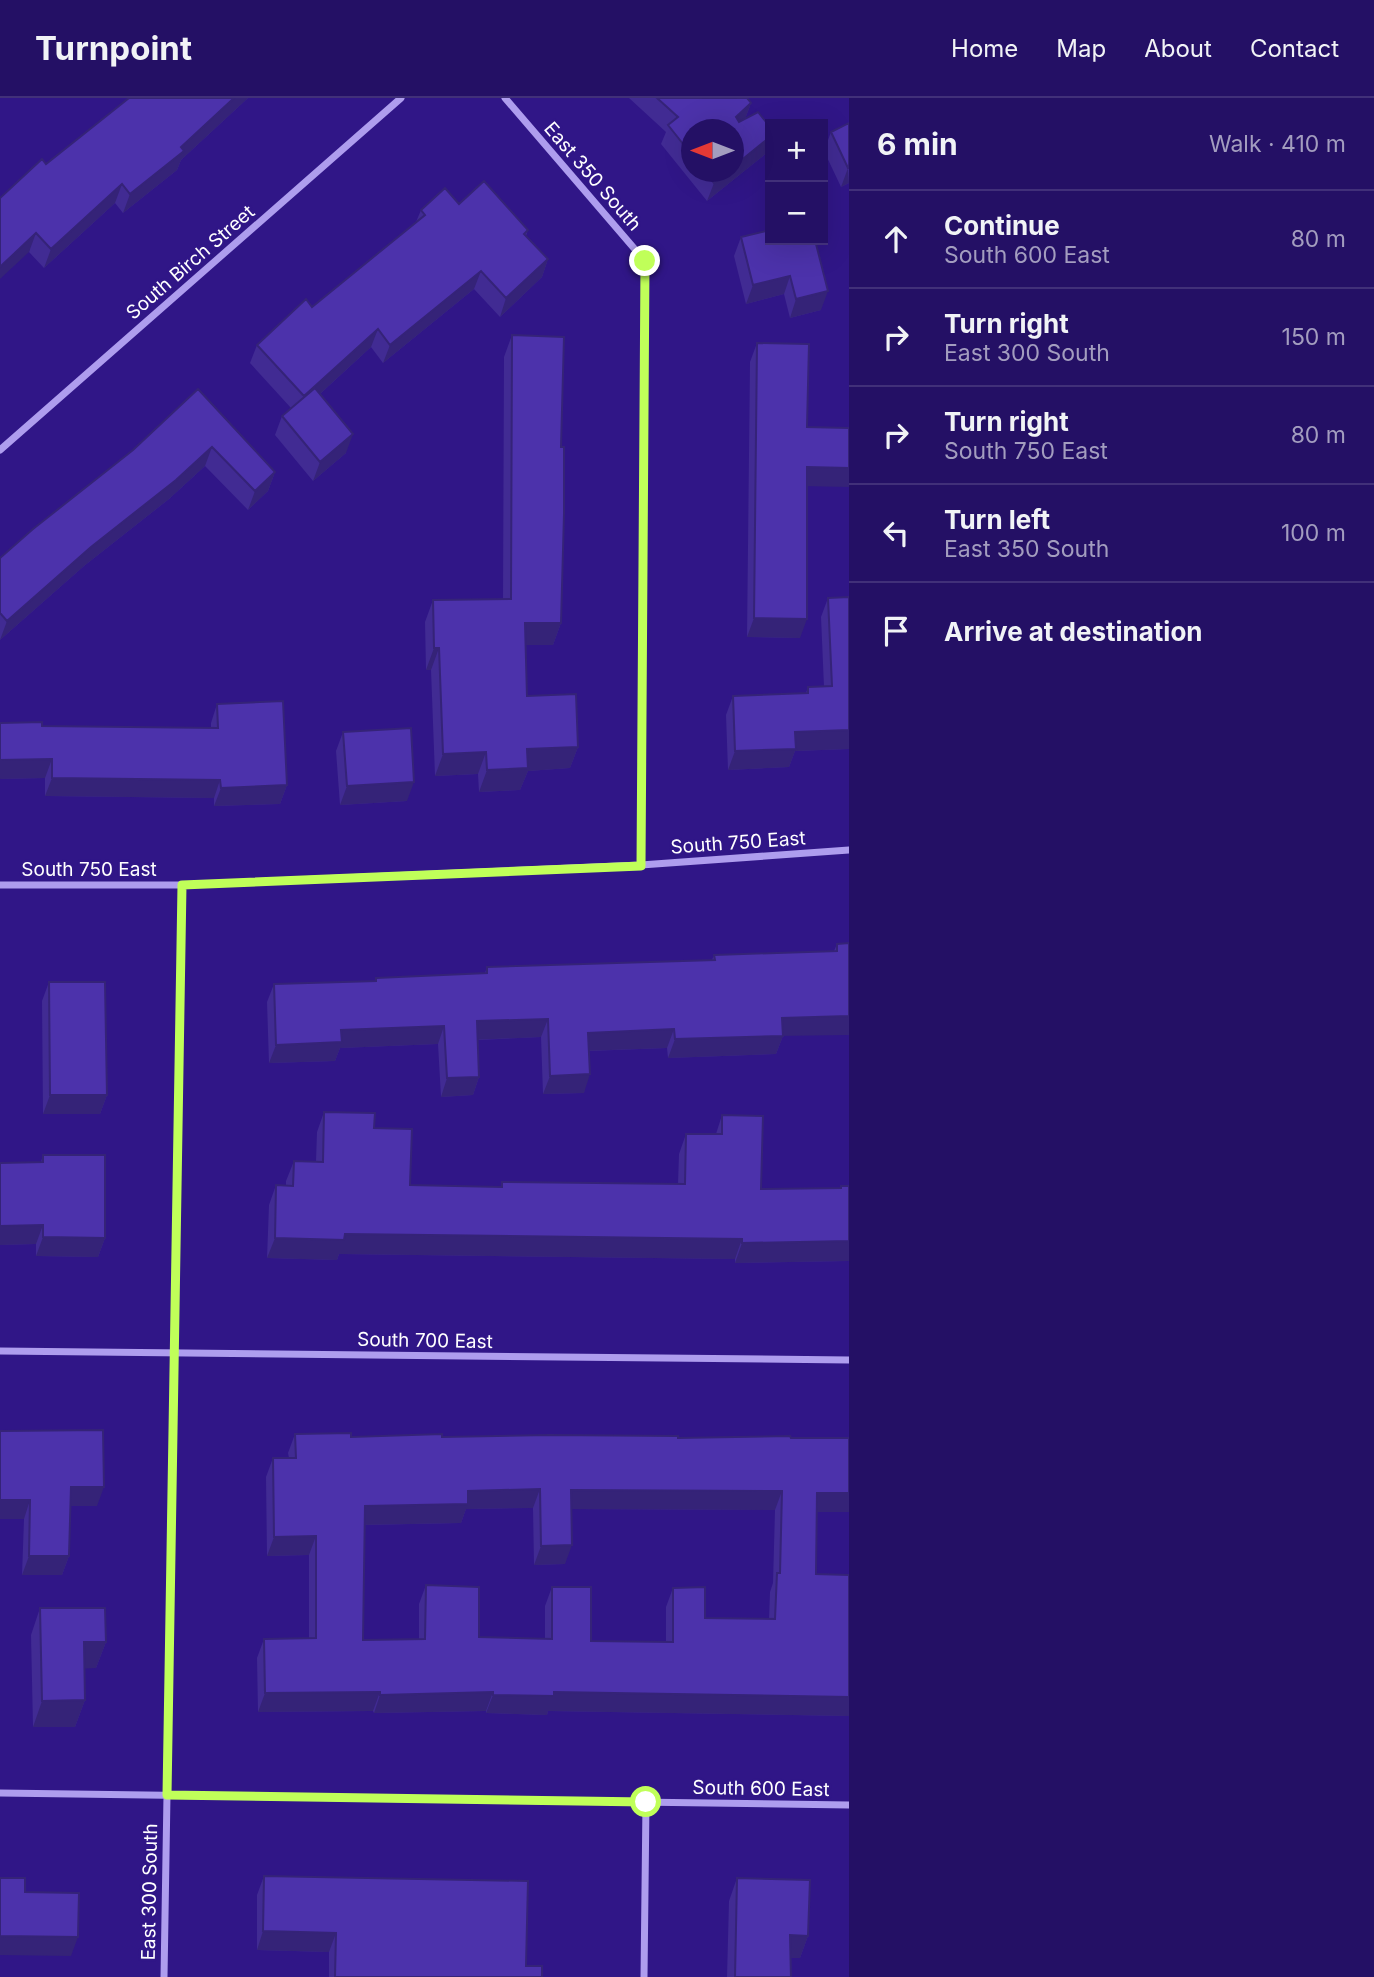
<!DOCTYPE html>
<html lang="en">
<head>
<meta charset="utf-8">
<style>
  body { margin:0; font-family:Inter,sans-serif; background:#2c196b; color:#f1f3f6 }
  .controls { position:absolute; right:21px; top:21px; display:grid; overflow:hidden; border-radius:0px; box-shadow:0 7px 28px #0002 }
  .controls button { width:63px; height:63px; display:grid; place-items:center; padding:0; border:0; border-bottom:2px solid #413079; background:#241065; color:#f1f3f6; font:35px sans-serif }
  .compass { position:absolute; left:681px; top:21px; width:63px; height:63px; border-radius:50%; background:#241065; box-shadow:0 7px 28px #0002; rotate:270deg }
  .stop { position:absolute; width:21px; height:21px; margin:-16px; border:5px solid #c0ff59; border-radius:50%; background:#fff }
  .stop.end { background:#c0ff59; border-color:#fff; box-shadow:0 2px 7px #0008 }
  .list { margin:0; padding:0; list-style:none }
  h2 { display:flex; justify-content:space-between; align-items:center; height:91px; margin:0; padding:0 28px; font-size:30px }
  h2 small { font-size:23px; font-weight:400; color:#a39dbf }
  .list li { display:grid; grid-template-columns:46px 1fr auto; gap:21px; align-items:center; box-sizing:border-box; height:98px; padding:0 28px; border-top:2px solid #413079 }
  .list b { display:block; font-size:26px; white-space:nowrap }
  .list p { margin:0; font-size:23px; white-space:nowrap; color:#a39dbf }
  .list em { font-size:23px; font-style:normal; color:#a39dbf }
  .icon { flex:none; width:38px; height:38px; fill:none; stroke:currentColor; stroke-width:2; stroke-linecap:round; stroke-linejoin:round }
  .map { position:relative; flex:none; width:849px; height:1879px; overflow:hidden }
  header { display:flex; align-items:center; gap:42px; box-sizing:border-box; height:98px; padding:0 35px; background:#241065; border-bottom:2px solid #413079 }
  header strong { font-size:33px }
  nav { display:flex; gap:38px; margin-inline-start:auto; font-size:24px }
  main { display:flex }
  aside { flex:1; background:#241065 }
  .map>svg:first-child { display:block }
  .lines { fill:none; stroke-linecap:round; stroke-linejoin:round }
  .street { stroke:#ae9dee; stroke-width:7 }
  .wall { fill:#412b93; fill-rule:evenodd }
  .shaded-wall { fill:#352378 }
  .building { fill:#4c32ab; stroke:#352378; stroke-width:2; fill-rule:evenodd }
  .route { stroke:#c0ff59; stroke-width:9 }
  .labels { text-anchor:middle; stroke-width:5; stroke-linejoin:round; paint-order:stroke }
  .street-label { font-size:19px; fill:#fff; stroke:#301687 }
</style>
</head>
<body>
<header>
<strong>Turnpoint</strong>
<nav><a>Home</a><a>Map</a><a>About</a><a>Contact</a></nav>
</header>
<main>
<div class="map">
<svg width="849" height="1879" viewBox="0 0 849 1879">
  <rect width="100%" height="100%" fill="#301687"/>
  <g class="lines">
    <path class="street" d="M505,0L645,163L641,767
      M0,352L401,0
      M0,787H182L641,767L849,752
      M0,1253L849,1262
      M0,1695L849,1707
      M164,1879L182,787
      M644,1879L646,1704"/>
  </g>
  <path class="wall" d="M129,0H248L181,62L177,72L123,115L115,105L44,170L29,154L46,66Z
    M629,0H747L751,5L745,21L768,54L707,103L661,46L666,34ZM691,32L733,74H691Z
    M849,25V85L841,89L824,53L831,34Z
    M459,106L528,132L526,138L548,161L542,179L500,219L474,191L383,265L371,249L320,296L346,355L313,383L275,337L282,318L291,310L250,265L257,247L312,209L416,124L421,112Z
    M770,132L821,212L790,220L784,196L746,206L734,158L741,139Z
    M512,237L561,349V525L553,547H526L527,598L578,649L570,670L528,673L520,692L479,694L478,676L435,678L431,572H426L425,524L433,502L503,501L504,259Z
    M757,245L807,388L800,540L747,539L750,264Z
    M198,291L275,374L268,393L248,412L205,368L169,401L84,468L0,542V460L133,352Z
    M849,499V651L795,653L789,669L728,672L726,617L733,598L806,595L808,589H824L821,519L828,500Z
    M217,606L287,687L280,706L214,708V700L45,698V680L0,681V625L42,628L211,630V625Z
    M343,634L407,703L340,707L336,653Z
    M849,845L783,938L776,956L668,960L667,950L589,953L584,995L543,996L541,939L478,942L479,979L473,997L441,999L438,946L340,950L335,963L269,965L267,904L274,886L375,883L376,880L485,875L487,869L712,862L714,857L834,853L837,846Z
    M49,884L107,997L100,1016H43L42,903Z
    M324,1014L374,1030L410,1087L501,1089L502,1084L678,1086L679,1056L686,1036H716L722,1017L761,1091L841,1090L849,1088V1163L735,1165V1161L339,1156L337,1162L267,1160L269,1107L276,1087H286V1083L294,1063H316L317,1034Z
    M43,1057L105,1140L98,1159L36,1158V1146L0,1147V1065L41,1064Z
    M0,1333L97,1408H70L69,1458L62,1477H22L24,1421H0Z
    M295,1336L351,1339L791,1340L817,1414L816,1476L849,1477V1618L548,1613L547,1617L486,1615V1613L374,1615L373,1613L258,1614L257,1560L264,1541L309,1540V1457L267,1458L266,1379L273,1360H289L288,1355ZM533,1410L534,1467L565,1466L571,1411L775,1412L773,1485L770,1494L769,1521L705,1520L673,1490L666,1509V1544L591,1543L552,1489L545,1508V1541L479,1539L426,1487L419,1506V1541L363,1542L365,1427L461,1425L466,1411Z
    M40,1510L106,1544L96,1570H84L85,1602L75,1629H33L31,1537Z
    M264,1778L526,1868L542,1879H329V1854L257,1852V1797Z
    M737,1780L808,1838L800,1860H790L791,1879H727L729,1803Z"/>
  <path class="shaded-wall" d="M234,0H248L181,62L177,72L123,115L130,96Z
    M751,5L744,24L733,33L736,19Z
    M770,39V49L768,54L707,103L714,85L728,74H733V69Z
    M848,70L849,85L841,89Z
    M122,86L115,105L44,170L51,151Z
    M36,135L29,154L0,181V169Z
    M548,161L542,179L500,219L506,200Z
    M481,173L474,191L383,265L390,247Z
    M790,178L784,196L746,206L753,187Z
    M828,193L821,212L790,220L796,201Z
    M378,231L371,249L297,317L304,298Z
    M353,336L346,355L313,383L320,364Z
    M212,349L205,368L169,401L84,468L0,542L7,523L91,449Z
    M807,369L849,370V389L800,388Z
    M275,374L268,393L248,412L255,393Z
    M754,520L807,521L800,540L747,539Z
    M525,525H561L553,547H517Z
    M434,550H439L431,572H426Z
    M849,632V651L795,653L789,669L728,672L735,653L795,634Z
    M578,649L570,670L528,673L520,692L479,694L487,672L527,651Z
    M486,654L478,676L435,678L443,656Z
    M52,661L45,680L0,681V662Z
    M52,680L220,682L214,700L45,698Z
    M414,684L407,703L340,707L347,688Z
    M287,687L280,706L214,708L221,690Z
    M849,918V937L776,938L782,920Z
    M548,921L541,939L470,942L477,923Z
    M444,928L438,946L340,950L335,963L269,965L276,947L341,932Z
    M674,931L667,950L582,953L588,935Z
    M783,938L776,956L668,960L675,941Z
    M590,976L584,995L543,996L550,978Z
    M479,979L473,997L441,999L447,980Z
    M50,997H107L100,1016H43Z
    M43,1127L36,1146L0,1147V1128Z
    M345,1136L742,1141L735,1161L339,1156L337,1162L267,1160L275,1140Z
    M43,1139L105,1140L98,1159L36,1158Z
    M849,1143V1163L735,1165L742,1145Z
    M71,1389H104L97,1408H64Z
    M540,1391L533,1410L466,1411L461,1425L359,1427L365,1408L468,1393Z
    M571,1392L782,1393L775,1412L564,1411Z
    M817,1395H849V1414H811Z
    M0,1402H30L24,1421H0Z
    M316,1438L309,1457L267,1458L274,1439Z
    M572,1447L565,1466L534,1467L541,1448Z
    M29,1458H69L62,1477H22Z
    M84,1544H106L96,1570L74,1571Z
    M380,1594L373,1613L258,1614L265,1595Z
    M493,1594L486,1613L374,1615L380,1597Z
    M554,1594L849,1599V1618L548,1613L547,1617L486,1615L493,1597Z
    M85,1602L75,1629H33L42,1603Z
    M263,1833L336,1835L329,1854L257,1852Z
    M790,1837L808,1838L800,1860H782Z
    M0,1838L78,1839L71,1858L0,1857Z"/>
  <path class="building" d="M129,0H234L181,49L184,53L130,96L122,86L51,151L36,135L0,169V100L42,61L46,66Z
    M657,0H747L751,5L736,19L739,24L758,14L770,29V39L733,69V32H691V56L668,27L678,19Z
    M849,25V70H848L831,34Z
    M705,74H728L714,85Z
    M484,83L528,132L524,136L548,161L506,200L481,173L390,247L378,231L304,298L257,247L306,201L312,209L425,117L421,112L445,90L459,106Z
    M770,132V142H815L828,193L796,201L790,178L753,187L741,139Z
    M512,237L564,239L561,349H564V416L561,525H525L527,598L576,596L578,649L527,651L528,670L487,672L486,654L443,656L439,550H434L433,502L511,501Z
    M757,245L809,246L807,329L849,330V370L807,369V521L754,520Z
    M315,290L353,336L320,364L282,318Z
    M198,291L275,374L255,393L212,349L176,382L91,449L7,523L0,515V460L33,431L133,352Z
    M849,499V632L795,634L796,651L735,653L733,598L808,595V589L832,588L828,500Z
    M283,603L287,687L221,690L220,682L52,680V661L0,662V625L42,624V628L218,630L217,606Z
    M411,630L414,684L347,688L343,634Z
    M849,845V918L782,920L783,938L675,941L674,931L588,935L590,976L550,978L548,921L477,923L479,979L447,980L444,928L341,932L342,944L276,947L274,886L376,883V880L487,875V869L715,862L714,857L837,853V846Z
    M49,884H105L107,997H50Z
    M324,1014L375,1015L374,1030L412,1031L410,1087L502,1089V1084L685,1086L686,1036H722V1017L763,1018L761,1091L841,1090V1088H849V1143L742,1145V1141L345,1136L344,1142L275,1140L276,1087L293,1088L294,1063L323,1064Z
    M43,1057H105V1140L43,1139V1127L0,1128V1065L43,1064Z
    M103,1332L104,1389H71L69,1458H29L30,1402H0V1333Z
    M351,1335V1339L442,1336V1339L549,1337L678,1338V1340L790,1338L791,1340H849V1395H817L816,1476L849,1477V1599L554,1594V1598L493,1597V1594L380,1597V1594L265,1595L264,1541L316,1540V1438L274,1439L273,1360H296L295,1336ZM540,1391L541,1448L572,1447L571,1392L782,1393L780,1475H777L775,1521L705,1520V1489L673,1490V1544L591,1543V1489H552V1541L479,1539V1489L426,1487L425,1541L363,1542L365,1408L468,1406V1393Z
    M40,1510H105L106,1544H84L85,1602L42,1603Z
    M264,1778L528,1783L526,1868H542V1879H335L336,1835L263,1833Z
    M0,1780H25V1794L79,1795L78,1839L0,1838Z
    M737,1780L810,1782L808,1838L790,1837L791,1879H735Z"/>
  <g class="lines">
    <path class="route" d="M645,163L641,768L182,787L167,1697L646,1704"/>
  </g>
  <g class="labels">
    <g class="street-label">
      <text transform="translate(593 78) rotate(49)" y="7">East 350 South</text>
      <text transform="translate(190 164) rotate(-41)" y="7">South Birch Street</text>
      <text transform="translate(738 744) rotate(-4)" y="7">South 750 East</text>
      <text x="89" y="778">South 750 East</text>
      <text transform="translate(425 1242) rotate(1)" y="7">South 700 East</text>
      <text transform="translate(761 1690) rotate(1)" y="7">South 600 East</text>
      <text transform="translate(149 1794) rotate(-89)" y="7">East 300 South</text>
    </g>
  </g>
</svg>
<div class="controls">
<button>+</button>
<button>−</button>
</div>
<svg class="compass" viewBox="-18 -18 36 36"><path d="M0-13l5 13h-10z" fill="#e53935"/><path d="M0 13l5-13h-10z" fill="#a39dbf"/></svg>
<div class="stop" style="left:646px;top:1704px"></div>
<div class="stop end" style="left:645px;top:163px"></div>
</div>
<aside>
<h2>6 min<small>Walk · 410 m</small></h2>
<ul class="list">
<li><svg class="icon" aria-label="ahead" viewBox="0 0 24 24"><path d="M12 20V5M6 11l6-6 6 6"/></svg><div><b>Continue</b><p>South 600 East</p></div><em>80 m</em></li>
<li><svg class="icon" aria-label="right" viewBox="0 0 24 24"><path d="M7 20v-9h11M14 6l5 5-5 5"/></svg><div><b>Turn right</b><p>East 300 South</p></div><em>150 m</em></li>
<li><svg class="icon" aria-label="right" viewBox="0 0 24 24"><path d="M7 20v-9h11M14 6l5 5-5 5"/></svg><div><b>Turn right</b><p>South 750 East</p></div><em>80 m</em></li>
<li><svg class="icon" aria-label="left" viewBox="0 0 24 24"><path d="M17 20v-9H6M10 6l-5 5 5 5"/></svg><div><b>Turn left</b><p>East 350 South</p></div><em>100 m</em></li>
<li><svg class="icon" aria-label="arrive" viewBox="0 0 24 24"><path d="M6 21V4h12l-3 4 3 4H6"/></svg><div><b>Arrive at destination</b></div></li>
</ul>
</aside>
</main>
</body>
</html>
